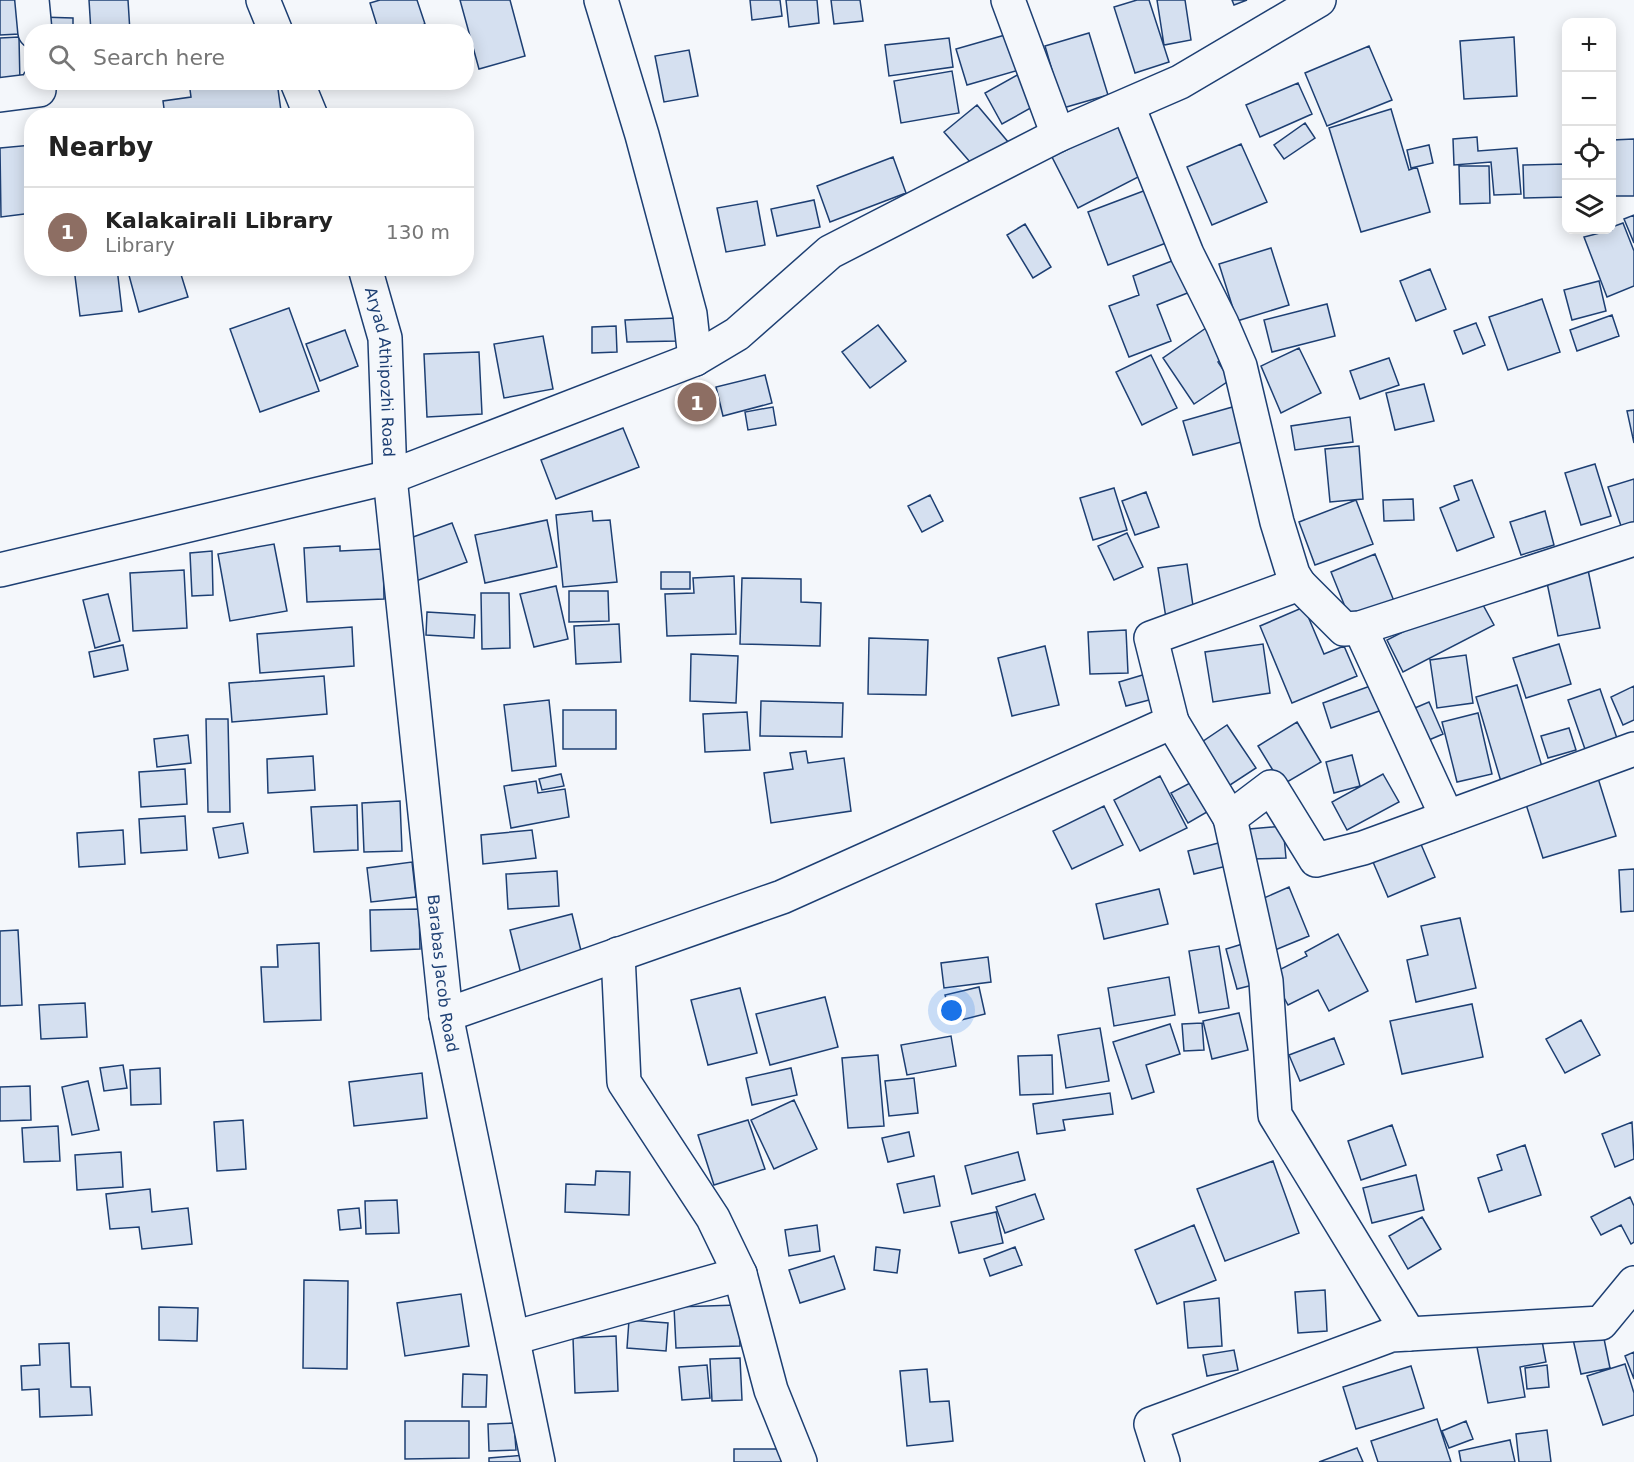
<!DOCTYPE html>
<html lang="en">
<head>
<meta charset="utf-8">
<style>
  body { margin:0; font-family:"DejaVu Sans",sans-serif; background:#f6f6f6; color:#222 }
  .controls { position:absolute; right:18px; top:18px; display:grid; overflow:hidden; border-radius:12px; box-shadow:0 3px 15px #0003 }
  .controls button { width:54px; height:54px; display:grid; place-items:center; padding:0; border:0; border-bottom:2px solid #e0e0e0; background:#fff; color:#222; font:30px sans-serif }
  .you { position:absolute; left:952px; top:1011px; width:21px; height:21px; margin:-15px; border:4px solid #fff; border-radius:50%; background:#1a73e8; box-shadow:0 0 0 9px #1a73e833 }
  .badge { display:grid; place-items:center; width:39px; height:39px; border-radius:50%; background:#c62828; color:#fff; font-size:20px; font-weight:700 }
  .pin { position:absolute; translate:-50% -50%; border:3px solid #fff; box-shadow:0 2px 6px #0006 }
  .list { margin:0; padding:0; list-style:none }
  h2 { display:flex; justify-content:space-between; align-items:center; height:78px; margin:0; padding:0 24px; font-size:26px }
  h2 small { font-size:20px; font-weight:400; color:#767676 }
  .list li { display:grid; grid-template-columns:39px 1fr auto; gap:18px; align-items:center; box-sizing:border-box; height:90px; padding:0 24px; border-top:2px solid #e0e0e0 }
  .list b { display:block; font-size:22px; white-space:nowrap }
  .list p { margin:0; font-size:20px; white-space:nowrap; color:#767676 }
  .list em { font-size:20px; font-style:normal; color:#767676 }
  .icon { flex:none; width:33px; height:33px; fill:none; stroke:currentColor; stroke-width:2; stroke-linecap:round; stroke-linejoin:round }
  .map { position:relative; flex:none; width:1634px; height:1462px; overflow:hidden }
  .search { position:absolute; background:#fff; box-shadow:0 3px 15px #0003; left:24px; top:24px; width:450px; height:66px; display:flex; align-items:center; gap:15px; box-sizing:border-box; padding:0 21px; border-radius:24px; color:#767676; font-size:22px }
  .panel { position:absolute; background:#fff; box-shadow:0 3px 15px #0003; left:24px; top:108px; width:450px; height:168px; border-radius:24px }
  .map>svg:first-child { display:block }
  .building { fill:#d5e0f0; stroke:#1d3f73; stroke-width:1.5 }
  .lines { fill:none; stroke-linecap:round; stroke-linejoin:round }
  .minor-casing { stroke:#1d3f73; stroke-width:36 }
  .minor { stroke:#f4f7fb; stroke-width:33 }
  .labels { text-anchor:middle; stroke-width:4.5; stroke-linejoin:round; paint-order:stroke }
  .street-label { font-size:16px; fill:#1d3f73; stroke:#f4f7fb }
</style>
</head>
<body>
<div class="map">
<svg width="1634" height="1462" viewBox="0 0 1634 1462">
  <rect width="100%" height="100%" fill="#f4f7fb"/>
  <path class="building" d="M0,0H18L19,34L0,35Z
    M89,0H128L130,32H91Z
    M380,0H417L425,24L401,32H379L370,3Z
    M460,0H510L525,56L479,69Z
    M750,0H780L782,16L752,20Z
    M786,0H817L819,23L789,27Z
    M831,0H860L863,21L834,24Z
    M1137,0H1149L1169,62L1135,73L1114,7Z
    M1157,0H1185L1191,40L1164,45Z
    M1232,0H1247L1234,5Z
    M40,17L73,18V32H40Z
    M1012,33L1022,69L967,85L956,49Z
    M1089,33L1108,95L1063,108L1045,46Z
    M19,37L20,84H0V38Z
    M1514,37L1517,96L1464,99L1460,41Z
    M949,38L953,67L889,76L885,45Z
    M1369,46L1392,100L1327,126L1305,73Z
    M689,50L698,96L664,102L655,56Z
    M952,71L959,113L901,123L894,81Z
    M1019,74L1036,105L1002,124L985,93Z
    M189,82H214L215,88L248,82H277L281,111L250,116H165L163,101L191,97Z
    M1298,83L1312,114L1260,137L1246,105Z
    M977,105L1009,143L977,170L944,132Z
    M1391,109L1409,170L1417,167L1430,212L1361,232L1329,128Z
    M1120,123L1146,173L1078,208L1052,157Z
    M1305,123L1315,138L1284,159L1274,145Z
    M1477,137L1478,151L1517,148L1521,194L1494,195L1491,162L1454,165L1453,139Z
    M1634,139V196H1612V140Z
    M1241,144L1267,202L1212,225L1187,167Z
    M32,145V213L1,217L0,148Z
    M1429,145L1433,163L1411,168L1407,150Z
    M893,157L906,193L830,222L817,186Z
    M1566,164V197L1524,198L1523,165Z
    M1459,166H1489L1490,203L1460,204Z
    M1154,187L1174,240L1108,265L1088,212Z
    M814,200L820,227L777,236L771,209Z
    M757,201L765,245L726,252L717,208Z
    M1634,215V243L1624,219Z
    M1623,223L1634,251V286L1607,297L1584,237L1612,230V227Z
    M1025,224L1051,267L1033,278L1007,235Z
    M1271,248L1289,305L1237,321L1219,264Z
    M1177,259L1190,292L1157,305L1171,341L1129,357L1109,306L1139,295L1133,276Z
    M74,268H117L122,311L80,316Z
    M127,268H179L188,297L139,312Z
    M1430,269L1446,309L1416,321L1400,281Z
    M1599,281L1606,311L1572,320L1564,290Z
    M1542,299L1560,352L1508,370L1489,317Z
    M1327,304L1335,336L1272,352L1264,320Z
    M289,308L319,391L260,412L230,329Z
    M1612,315L1619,336L1577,351L1570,330Z
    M676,318L677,341L627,342L625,320Z
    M1476,323L1485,345L1463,354L1454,331Z
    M878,325L906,361L870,388L842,352Z
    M616,326L617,352L592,353V327Z
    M1206,328L1226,357L1218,362L1230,380L1194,404L1163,358Z
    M345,330L358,366L320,381L306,344Z
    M543,336L553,389L504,398L494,344Z
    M1299,348L1321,393L1281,413L1261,366Z
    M479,352L482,414L427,417L424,354Z
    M1151,355L1177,408L1142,425L1116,372Z
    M1389,358L1399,385L1360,399L1350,371Z
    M765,375L772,403L723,416L716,387Z
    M1424,384L1434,421L1395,430L1386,393Z
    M1236,406L1245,441L1193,455L1183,421Z
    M773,407L776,425L748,430L745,412Z
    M1634,410V443L1627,411Z
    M1350,417L1353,442L1295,450L1291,426Z
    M623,428L639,467L556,499L541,460Z
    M1359,446L1363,499L1330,502L1325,449Z
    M1595,464L1611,516L1581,525L1565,473Z
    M1634,479V525L1622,529L1608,487Z
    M1472,480L1494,537L1457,551L1440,508L1459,500L1454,486Z
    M1114,488L1127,530L1093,540L1080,498Z
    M1146,492L1159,527L1135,535L1122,501Z
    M930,495L943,521L922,532L908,506Z
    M1413,499L1414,520L1384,521L1383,500Z
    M1356,500L1373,544L1315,565L1299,522Z
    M592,511L593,521L610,520L617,582L563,587L556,515Z
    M1545,511L1554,545L1521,555L1510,522Z
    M547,520L557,567L485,583L475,535Z
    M452,523L467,562L416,581L402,541Z
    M1127,533L1143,567L1114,580L1098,546Z
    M274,544L287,611L230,621L218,554Z
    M340,546V551L383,549L384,599L307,602L304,548Z
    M212,551L213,595L192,596L190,553Z
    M1375,554L1394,601L1350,619L1331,572Z
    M1187,564L1194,613L1166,618L1158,568Z
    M1587,565L1600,628L1558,636L1545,573Z
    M184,570L187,628L133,631L130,573Z
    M661,572H690V589H661Z
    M734,576L736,634L667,636L665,594L694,593L693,578Z
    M742,578L801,579V602L821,603L820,646L740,644Z
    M556,586L568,639L534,647L520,594Z
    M569,591H608L609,621L569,622Z
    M481,593H509L510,648L482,649Z
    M108,594L120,641L95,648L83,600Z
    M1477,594L1494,625L1403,672L1387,640Z
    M1304,607L1324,654L1344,646L1357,676L1292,703L1260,626Z
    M427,612L475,615L474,638L426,635Z
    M619,624L621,662L576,664L574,626Z
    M352,627L354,666L260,673L257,634Z
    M1126,630L1128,673L1090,674L1088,632Z
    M869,638L928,640L926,695L868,694Z
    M1263,644L1270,693L1213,702L1205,652Z
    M1559,644L1571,684L1526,698L1513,658Z
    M123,645L128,670L94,677L89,652Z
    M1045,646L1059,705L1012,716L998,658Z
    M691,654L738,656L736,703L690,701Z
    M1466,655L1473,703L1437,708L1430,660Z
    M1146,674L1153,699L1126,706L1119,682Z
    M324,676L327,714L232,722L229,683Z
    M1373,685L1382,710L1331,728L1323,703Z
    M1517,685L1544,773L1502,785L1476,697Z
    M1634,686V720L1623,725L1611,697Z
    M1600,689L1619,744L1587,755L1568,700Z
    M549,700L556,766L512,771L504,705Z
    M761,701L843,703L842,737L760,736Z
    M1429,702L1443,734L1417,745L1403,713Z
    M563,710H616V749H563Z
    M747,712L750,750L705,752L703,714Z
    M1478,713L1492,774L1457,782L1442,722Z
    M206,719H228L230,812H208Z
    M1297,722L1321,762L1282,785L1258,746Z
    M1227,725L1256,768L1224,789L1196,746Z
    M1569,728L1576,750L1548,758L1541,736Z
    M188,735L191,763L157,767L154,739Z
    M806,751L808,763L844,758L851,811L771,823L764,773L793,769L790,753Z
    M1352,755L1360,786L1334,793L1326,762Z
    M313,756L315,790L268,793L267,759Z
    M185,769L187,804L141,807L139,772Z
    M561,774L564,786L542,790L539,779Z
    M1383,774L1399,802L1347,830L1332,802Z
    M1597,775L1616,836L1543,858L1524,798Z
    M1160,776L1187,828L1140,851L1114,800Z
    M536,781L538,793L565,789L569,817L511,828L504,786Z
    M1190,783L1207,812L1188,823L1171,793Z
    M400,801L402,851L364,852L362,803Z
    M357,805L358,850L314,852L311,807Z
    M1104,806L1123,845L1072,869L1053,831Z
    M185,816L187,850L141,853L139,819Z
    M243,823L248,853L219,858L213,828Z
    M1283,826L1286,858L1251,859L1249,829Z
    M123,830L125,864L79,867L77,833Z
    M532,830L536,858L483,864L481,835Z
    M1417,835L1435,877L1388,897L1370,855Z
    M1226,841L1231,865L1194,874L1188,851Z
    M412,862L416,897L371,902L367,868Z
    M1634,869V911L1621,912L1619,870Z
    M557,871L559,906L508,909L506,874Z
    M1289,887L1309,936L1275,950L1255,902Z
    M1159,889L1168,924L1104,939L1096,904Z
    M419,909L420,949L371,951L370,910Z
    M572,914L584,963L522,978L510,930Z
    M1460,918L1476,988L1416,1002L1407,960L1428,955L1421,926Z
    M18,930L22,1005L0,1006V931Z
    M1338,934L1368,991L1329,1011L1318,990L1288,1005L1271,974L1307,956L1305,952Z
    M1249,942L1261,983L1237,989L1226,949Z
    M319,943L321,1020L264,1022L261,967H278L277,945Z
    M1219,946L1229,1008L1199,1013L1189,951Z
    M988,957L991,982L944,988L941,963Z
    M1169,977L1175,1015L1114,1026L1108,988Z
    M979,987L985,1014L953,1022L945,995Z
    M740,988L757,1053L708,1065L691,1000Z
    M825,997L838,1047L770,1065L756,1014Z
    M85,1003L87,1037L41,1039L39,1005Z
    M1472,1004L1483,1057L1402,1074L1390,1021Z
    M1239,1013L1248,1050L1212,1059L1203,1021Z
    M1581,1020L1600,1055L1565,1073L1546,1039Z
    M1202,1023L1204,1050L1184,1051L1182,1024Z
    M1170,1024L1180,1054L1146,1065L1154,1092L1132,1099L1113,1042Z
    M1100,1028L1109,1081L1066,1088L1058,1035Z
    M951,1036L956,1066L907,1075L901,1045Z
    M1334,1038L1344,1064L1300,1081L1289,1055Z
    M878,1055L884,1126L848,1128L842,1058Z
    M1052,1055L1053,1094L1020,1095L1018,1056Z
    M123,1065L127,1088L104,1091L100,1068Z
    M160,1068L161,1104L131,1105L130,1070Z
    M791,1068L797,1095L752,1105L746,1078Z
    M422,1073L427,1118L354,1126L349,1082Z
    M914,1078L918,1113L889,1116L885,1081Z
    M88,1081L99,1130L72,1135L62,1087Z
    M30,1086L31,1120L0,1121V1087Z
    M1110,1093L1113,1114L1063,1120L1065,1130L1037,1134L1033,1104Z
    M794,1100L817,1149L774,1169L751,1120Z
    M243,1120L246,1169L217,1171L214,1122Z
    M748,1120L765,1169L714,1185L698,1135Z
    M1632,1122L1634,1159L1615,1167L1602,1134Z
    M1392,1125L1406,1165L1361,1180L1348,1141Z
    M58,1126L60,1161L24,1162L22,1128Z
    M909,1132L914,1156L888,1162L882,1138Z
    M1525,1145L1541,1195L1489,1212L1478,1178L1502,1170L1497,1155Z
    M121,1152L123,1187L77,1190L75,1155Z
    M1018,1152L1025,1180L972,1194L965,1166Z
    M1273,1161L1299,1233L1225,1261L1197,1189Z
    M596,1171L630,1172L629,1215L565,1212L566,1184L595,1185Z
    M1416,1175L1424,1210L1372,1223L1363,1188Z
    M934,1176L940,1206L904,1213L897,1184Z
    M150,1189L152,1212L188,1208L192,1244L142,1249L139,1227L110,1229L106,1194Z
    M1035,1194L1044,1219L1005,1233L996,1207Z
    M1630,1197L1634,1206V1242L1631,1244L1621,1225L1601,1235L1591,1217Z
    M397,1200L399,1233L366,1234L365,1201Z
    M359,1208L361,1228L340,1230L338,1210Z
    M996,1212L1003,1243L959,1253L951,1222Z
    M1422,1217L1441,1249L1408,1269L1389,1236Z
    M817,1225L820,1251L789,1256L785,1230Z
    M1194,1225L1216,1280L1157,1304L1135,1250Z
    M876,1247L900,1250L897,1273L874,1270Z
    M1015,1247L1022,1265L990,1276L984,1259Z
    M834,1256L845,1289L800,1303L789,1270Z
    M304,1280L348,1281L347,1369L303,1368Z
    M1325,1290L1327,1331L1298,1333L1295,1292Z
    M461,1294L469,1346L405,1356L397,1303Z
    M1219,1298L1222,1346L1188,1348L1184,1302Z
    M738,1305L740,1346L676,1348L674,1307Z
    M159,1307L198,1308L197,1341L159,1340Z
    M629,1320L668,1323L666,1351L627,1348Z
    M1602,1329L1610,1368L1581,1374L1572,1335Z
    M1540,1330L1546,1362L1520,1367L1525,1397L1488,1403L1476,1342Z
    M616,1336L618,1391L575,1393L573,1338Z
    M69,1343L71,1387H90L92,1415L40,1417L39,1389L22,1390L21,1366L40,1365L39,1344Z
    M1234,1350L1238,1370L1207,1376L1203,1355Z
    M1634,1352V1379L1625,1356Z
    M740,1358L742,1400L712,1401L710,1359Z
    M1625,1364L1634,1393V1415L1603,1425L1587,1376Z
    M707,1365L710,1398L682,1400L679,1367Z
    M1547,1365L1549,1387L1527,1389L1525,1368Z
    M1411,1366L1424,1408L1356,1429L1343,1387Z
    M927,1369L930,1402L949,1401L953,1441L907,1446L900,1371Z
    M463,1374L487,1375L486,1407H462Z
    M1437,1419L1451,1462H1378L1371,1441Z
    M405,1421H469V1458L405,1459Z
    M1466,1421L1473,1439L1449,1448L1442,1431Z
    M514,1423L516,1450L489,1451L488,1424Z
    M1547,1430L1551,1462H1519L1516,1434Z
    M1510,1440L1515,1462H1461L1459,1451Z
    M1357,1448L1363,1462H1319Z
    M734,1449H787V1462H734Z
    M525,1455L526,1462H489V1458Z"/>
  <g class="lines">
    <defs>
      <g id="minor">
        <path d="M32,0L35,32"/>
        <path d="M263,0L276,32"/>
        <path d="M601,0L642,135L690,314L695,359"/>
        <path d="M1008,0L1058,135"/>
        <path d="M297,82L311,116"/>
        <path d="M0,95L39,90V82"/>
        <path d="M1128,106L1187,254L1222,324L1240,366L1277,522L1293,574L1299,584"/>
        <path id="s1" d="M365,268L385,338L390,477L446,1015L538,1462"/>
        <path d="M0,570L390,477L695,359L737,334L830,252L1058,135L1180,82L1319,0"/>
        <path d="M1360,628L1447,817"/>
        <path d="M1172,722L1230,818L1271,787L1316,860L1363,848L1634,749"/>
        <path d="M1230,818L1266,981L1275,1115L1409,1334"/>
        <path d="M618,954L624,1082L713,1218L740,1274L771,1390L800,1462"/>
        <path d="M446,1015L782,897L1172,722L1151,638L1299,584L1344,629L1360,628L1634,539"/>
        <path d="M513,1338L740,1274"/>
        <path d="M1163,1462L1151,1424L1391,1335L1601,1323L1634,1283"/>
      </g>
    </defs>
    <use href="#minor" class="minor-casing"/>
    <use href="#minor" class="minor"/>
  </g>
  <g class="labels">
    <g class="street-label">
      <text dy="6" stroke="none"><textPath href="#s1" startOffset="106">Aryad Athipozhi Road</textPath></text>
      <text dy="6" stroke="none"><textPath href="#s1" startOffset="711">Barabas Jacob Road</textPath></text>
    </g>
  </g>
</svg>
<div class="controls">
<button>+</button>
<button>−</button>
<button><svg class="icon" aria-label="locate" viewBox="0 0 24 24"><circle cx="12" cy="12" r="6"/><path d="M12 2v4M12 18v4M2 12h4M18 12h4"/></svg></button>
<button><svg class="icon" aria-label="layers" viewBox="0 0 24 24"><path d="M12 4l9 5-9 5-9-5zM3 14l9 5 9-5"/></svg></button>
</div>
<div class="you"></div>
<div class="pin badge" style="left:697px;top:402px;background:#8d6e63">1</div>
<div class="search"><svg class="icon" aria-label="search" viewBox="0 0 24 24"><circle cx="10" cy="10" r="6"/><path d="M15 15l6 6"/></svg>Search here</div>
<section class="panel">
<h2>Nearby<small></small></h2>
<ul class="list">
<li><span class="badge" style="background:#8d6e63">1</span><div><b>Kalakairali Library</b><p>Library</p></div><em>130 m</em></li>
</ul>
</section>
</div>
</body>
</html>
